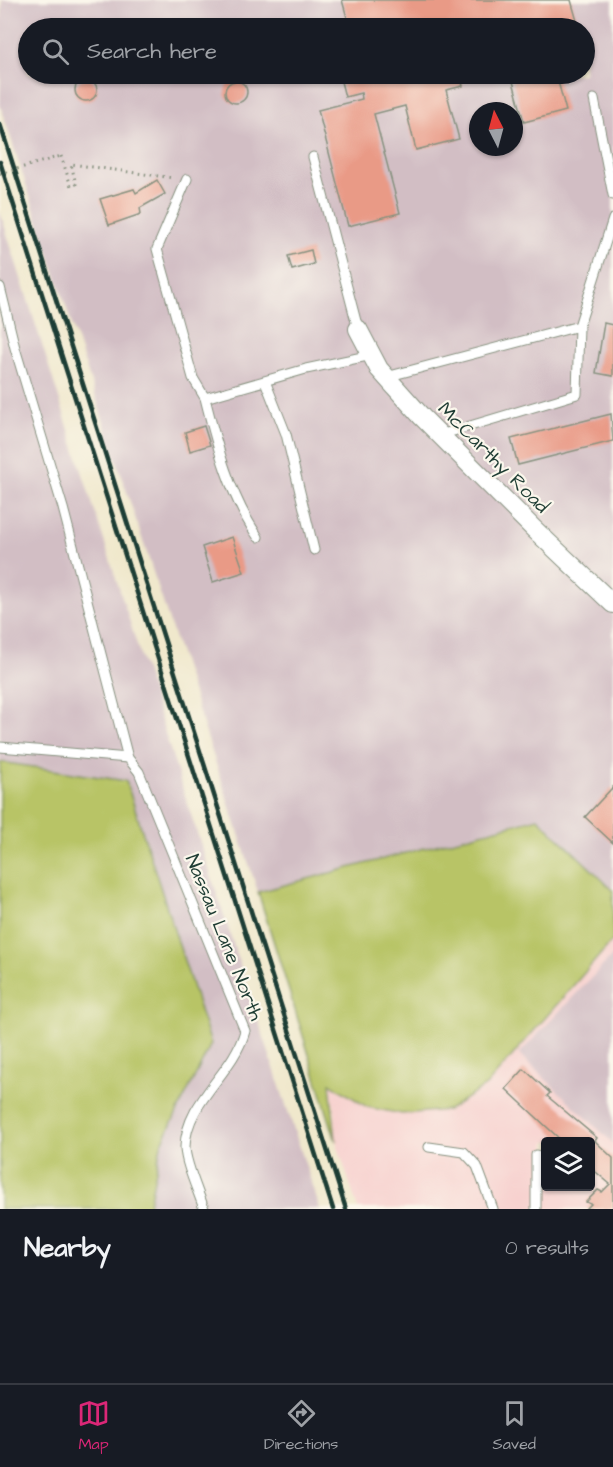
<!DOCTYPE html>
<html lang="en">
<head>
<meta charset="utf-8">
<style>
  body { margin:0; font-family:"Architects Daughter",sans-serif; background:#20242c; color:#f1f3f6 }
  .controls { position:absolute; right:18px; bottom:18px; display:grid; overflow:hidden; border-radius:6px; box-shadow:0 2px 4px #0004 }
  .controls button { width:54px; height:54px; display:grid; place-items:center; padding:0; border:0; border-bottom:2px solid #363941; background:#171b24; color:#f1f3f6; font:30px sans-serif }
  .compass { position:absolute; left:469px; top:102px; width:54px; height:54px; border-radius:50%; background:#171b24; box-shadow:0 2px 4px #0004; rotate:354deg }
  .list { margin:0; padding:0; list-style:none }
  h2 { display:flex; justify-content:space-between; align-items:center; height:78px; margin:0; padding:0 24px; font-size:26px }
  h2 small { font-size:20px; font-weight:400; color:#9ea1a6 }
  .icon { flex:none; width:33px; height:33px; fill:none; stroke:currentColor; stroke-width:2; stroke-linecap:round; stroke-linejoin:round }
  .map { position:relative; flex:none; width:613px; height:1209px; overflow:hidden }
  .search { position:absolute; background:#171b24; box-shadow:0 2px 4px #0004; left:18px; right:18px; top:18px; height:66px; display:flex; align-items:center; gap:15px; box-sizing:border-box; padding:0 21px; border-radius:33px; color:#9ea1a6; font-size:22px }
  .sheet { height:174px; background:#171b24 }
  nav { display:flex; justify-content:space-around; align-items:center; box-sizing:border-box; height:84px; border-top:2px solid #363941; background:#171b24; font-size:16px; color:#9ea1a6 }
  nav a { display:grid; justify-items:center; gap:3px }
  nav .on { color:#db2777 }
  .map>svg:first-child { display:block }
  .built { fill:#f7d0ce; fill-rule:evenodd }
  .industrial { fill:#d2bec4; fill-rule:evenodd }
  .green { fill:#b8c466; stroke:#6c804d; stroke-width:1.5 }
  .building { fill:#e99a86 }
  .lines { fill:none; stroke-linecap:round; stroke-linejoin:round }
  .lane-casing { stroke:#889280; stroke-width:11 }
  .street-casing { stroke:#889280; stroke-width:20 }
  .path { stroke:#889280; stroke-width:3; stroke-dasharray:1.5 4.5; stroke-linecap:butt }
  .lane { stroke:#fff; stroke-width:9 }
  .street { stroke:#fff; stroke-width:18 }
  .rail { stroke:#1f3d34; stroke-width:4.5 }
  .path-bridge { stroke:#889280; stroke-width:3; stroke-dasharray:1.5 4.5; stroke-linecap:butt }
  .labels { text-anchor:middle; stroke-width:4.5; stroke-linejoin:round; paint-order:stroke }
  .street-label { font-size:20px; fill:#1f3d34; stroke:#fbf7ec }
</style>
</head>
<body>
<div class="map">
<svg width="613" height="1209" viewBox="0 0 613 1209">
  <rect width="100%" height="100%" fill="#fbf7ec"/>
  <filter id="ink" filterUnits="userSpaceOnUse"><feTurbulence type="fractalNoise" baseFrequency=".0167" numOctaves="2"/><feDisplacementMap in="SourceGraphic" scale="12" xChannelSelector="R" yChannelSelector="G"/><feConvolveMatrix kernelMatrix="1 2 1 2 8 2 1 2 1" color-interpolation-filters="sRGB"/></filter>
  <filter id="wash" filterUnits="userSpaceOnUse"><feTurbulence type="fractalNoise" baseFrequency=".008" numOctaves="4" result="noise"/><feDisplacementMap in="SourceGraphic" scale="24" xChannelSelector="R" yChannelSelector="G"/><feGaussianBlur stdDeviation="1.35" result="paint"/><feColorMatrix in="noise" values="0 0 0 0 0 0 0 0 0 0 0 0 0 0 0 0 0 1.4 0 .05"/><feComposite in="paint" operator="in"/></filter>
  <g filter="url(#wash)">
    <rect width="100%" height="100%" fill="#f0e8cc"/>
    <path class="built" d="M613,940V1209H358L336,1141L335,1113L330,1082L367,1107L486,1086ZM546,1142H590V1186H546Z"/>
    <path class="industrial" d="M2,0H613V890L538,818L258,892L0,105ZM28,28H584V74H28ZM478,111H514V147H478Z
      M0,212L183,790L320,1209H148L161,1145L211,1044L126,782L0,762Z
      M613,955V1143L519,1054Z"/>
    <path class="green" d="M0,762L126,781L211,1044L161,1145L148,1209H0Z
      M538,818L613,890V940L486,1086L448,1110L402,1114L367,1107L330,1083L336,1141L258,892Z"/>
    <g id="blocks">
      <path class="building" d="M342,0H571L579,28H350Z
        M254,20L257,28H224Z
        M339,74H460L463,86L446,90L459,139L416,150L405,106L374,114L400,213L348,226L318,110L362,99L361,93L345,97Z
        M511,74H556L566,111L524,122Z
        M75 90a11 11 0 1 1 22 0a11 11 0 1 1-22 0Z
        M225 92a11 11 0 1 1 22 0a11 11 0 1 1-22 0Z
        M157,180L165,194L140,208L141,214L109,225L100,199L134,189L136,193Z
        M311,250L314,264L292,270L288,256Z
        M604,323L613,325V376L596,373Z
        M611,414L613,441L518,465L511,439Z
        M204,426L210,445L190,451L185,432Z
        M232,537L244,572L213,582L202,547Z
        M613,787V843L585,817Z
        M524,1069L550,1093L547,1096L597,1138L595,1141L613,1158V1209H586L591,1204L586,1202L598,1190L602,1192L610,1184L590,1167V1142H563L506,1089Z"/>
    </g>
  </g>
  <g filter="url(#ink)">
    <use href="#blocks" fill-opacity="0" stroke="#889280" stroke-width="1.5"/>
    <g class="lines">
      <defs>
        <path id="lane" d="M594,99L613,195
          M313,157L358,329
          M187,179L157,249L193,378L205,398L306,369L372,355
          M0,287L15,348L63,508L128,758L139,772L245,1031C233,1074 186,1101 185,1147C185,1163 199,1193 204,1209
          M579,326L613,219
          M386,377L579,326L577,394L440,435
          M265,381L286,434L314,550
          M205,398C217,446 230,496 258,537
          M0,747L128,758
          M429,1147L464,1152L477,1166L493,1209
          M536,1209V1155"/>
        <path id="street" d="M358,329L379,369L422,417L534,529L613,604"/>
      </defs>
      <use href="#lane" class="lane-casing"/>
      <use href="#street" class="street-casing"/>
      <path class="path" d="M61,156L71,186L76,184L71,164L173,178"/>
      <use href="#lane" class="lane"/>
      <use href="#street" class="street"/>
      <path class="rail" d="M0,124L346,1209
        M0,162L333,1209"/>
      <path class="path-bridge" d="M0,174L61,156"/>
    </g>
  </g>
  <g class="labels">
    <g class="street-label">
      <text transform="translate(494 457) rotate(45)" y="7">McCarthy Road</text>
      <text transform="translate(225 937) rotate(68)" y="7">Nassau Lane North</text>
    </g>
  </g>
</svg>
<div class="controls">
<button><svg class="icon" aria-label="layers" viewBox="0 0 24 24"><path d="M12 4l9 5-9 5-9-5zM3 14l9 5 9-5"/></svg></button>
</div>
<svg class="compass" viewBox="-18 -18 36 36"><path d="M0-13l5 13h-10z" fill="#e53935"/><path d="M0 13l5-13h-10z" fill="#9ea1a6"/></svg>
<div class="search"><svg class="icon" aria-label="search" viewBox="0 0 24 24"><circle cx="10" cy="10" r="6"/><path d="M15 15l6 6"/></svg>Search here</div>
</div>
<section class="sheet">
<h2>Nearby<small>0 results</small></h2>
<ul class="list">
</ul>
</section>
<nav>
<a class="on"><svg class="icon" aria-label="map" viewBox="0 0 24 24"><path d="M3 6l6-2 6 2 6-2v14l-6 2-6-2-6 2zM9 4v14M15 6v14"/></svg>Map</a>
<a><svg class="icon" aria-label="directions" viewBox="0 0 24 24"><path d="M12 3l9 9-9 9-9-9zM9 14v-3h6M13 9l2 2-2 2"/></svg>Directions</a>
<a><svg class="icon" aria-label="saved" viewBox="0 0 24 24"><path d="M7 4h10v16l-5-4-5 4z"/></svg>Saved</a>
</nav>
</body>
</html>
